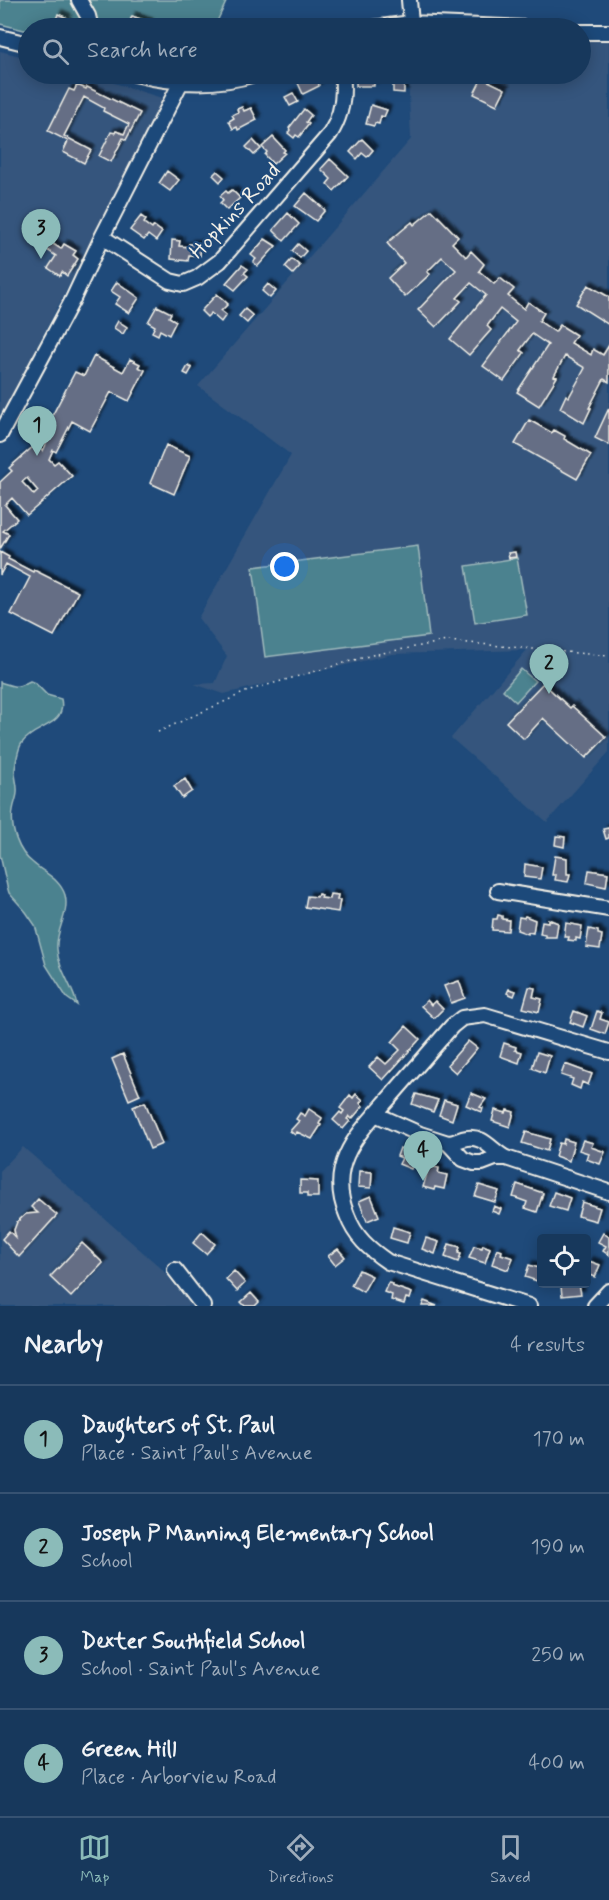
<!DOCTYPE html>
<html lang="en">
<head>
<meta charset="utf-8">
<style>
  body { margin:0; font-family:Mynerve,sans-serif; background:#244365; color:#f1f3f6 }
  .controls { position:absolute; right:18px; bottom:18px; display:grid; overflow:hidden; border-radius:6px; box-shadow:0 3px 15px #0003 }
  .controls button { width:54px; height:54px; display:grid; place-items:center; padding:0; border:0; border-bottom:2px solid #365272; background:#17385c; color:#f1f3f6; font:30px sans-serif }
  .you { position:absolute; left:285px; top:567px; width:21px; height:21px; margin:-15px; border:4px solid #fff; border-radius:50%; background:#1a73e8; box-shadow:0 0 0 9px #1a73e833 }
  .badge { display:grid; place-items:center; width:39px; height:39px; border-radius:50%; background:#8bbbb9; color:#111; font-size:20px; font-weight:700 }
  .pin { position:absolute; translate:-50% -50px; filter:drop-shadow(0 2px 3px #0008) }
  .pin::after { content:''; position:absolute; top:32px; width:21px; height:18px; background:inherit; clip-path:polygon(0 0,100% 0,50% 100%) }
  .list { margin:0; padding:0; list-style:none }
  h2 { display:flex; justify-content:space-between; align-items:center; height:78px; margin:0; padding:0 24px; font-size:26px }
  h2 small { font-size:20px; font-weight:400; color:#9eacbb }
  .list li { display:grid; grid-template-columns:39px 1fr auto; gap:18px; align-items:center; box-sizing:border-box; height:108px; padding:0 24px; border-top:2px solid #365272 }
  .list b { display:block; font-size:22px; white-space:nowrap }
  .list p { margin:0; font-size:20px; white-space:nowrap; color:#9eacbb }
  .list em { font-size:20px; font-style:normal; color:#9eacbb }
  .icon { flex:none; width:33px; height:33px; fill:none; stroke:currentColor; stroke-width:2; stroke-linecap:round; stroke-linejoin:round }
  .map { position:relative; flex:none; width:609px; height:1306px; overflow:hidden }
  .search { position:absolute; background:#17385c; box-shadow:0 3px 15px #0003; left:18px; right:18px; top:18px; height:66px; display:flex; align-items:center; gap:15px; box-sizing:border-box; padding:0 21px; border-radius:33px; color:#9eacbb; font-size:22px }
  .sheet { height:510px; background:#17385c }
  nav { display:flex; justify-content:space-around; align-items:center; box-sizing:border-box; height:84px; border-top:2px solid #365272; background:#17385c; font-size:16px; color:#9eacbb }
  nav a { display:grid; justify-items:center; gap:3px }
  nav .on { color:#8bbbb9 }
  .map>svg:first-child { display:block }
  .built { fill:#34557d }
  .green { fill:#4c828f; stroke:#a0babc; stroke-width:1.5 }
  .building { fill:#656e85; stroke:#f4f1e8; stroke-width:1.5; fill-rule:evenodd; filter:url(#shadow) }
  .lines { fill:none; stroke-linecap:round; stroke-linejoin:round }
  .minor-casing { stroke:#f4f1e8; stroke-width:18 }
  .path { stroke:#f4f1e8; stroke-width:1.5; stroke-dasharray:1.5 4.5; stroke-linecap:butt }
  .minor { stroke:#1f4a7a; stroke-width:14 }
  .labels { text-anchor:middle; stroke-width:4.5; stroke-linejoin:round; paint-order:stroke }
  .street-label { font-size:22px; fill:#f4f1e8; stroke:#1f4a7a }
</style>
</head>
<body>
<div class="map">
<svg width="609" height="1306" viewBox="0 0 609 1306">
  <defs>
    <filter id="shadow"><feDropShadow dx="4" dy="-4" stdDeviation="1.5" flood-color="#0009"/></filter>
  </defs>
  <rect width="100%" height="100%" fill="#1f4a7a"/>
  <filter id="ink" filterUnits="userSpaceOnUse"><feTurbulence type="fractalNoise" baseFrequency=".0167" numOctaves="2"/><feDisplacementMap in="SourceGraphic" scale="12" xChannelSelector="R" yChannelSelector="G"/><feConvolveMatrix kernelMatrix="1 2 1 2 8 2 1 2 1" color-interpolation-filters="sRGB"/></filter>
  <g filter="url(#ink)">
    <path class="built" d="M581,36H609V752L547,822L451,738L527,650L392,654L224,694L194,684L215,683L227,656L198,618L291,455L198,386L411,139L408,74H580Z
      M0,51L28,58V74H86L165,99L0,418Z
      M23,1147L161,1268L191,1306H0V1171Z"/>
    <path class="green" d="M0,0H227L214,28H28V31L0,24Z
      M418,546L429,636L265,657L253,567Z
      M517,558L527,615L475,623L466,566Z
      M521,669L535,681L516,702L503,690Z
      M30,681L35,683L47,695L61,699C67,727 34,725 22,743C18,748 16,762 15,769C14,777 18,784 17,792C17,798 14,803 13,810C10,828 18,852 33,863C44,873 60,879 65,895C70,914 55,930 57,949C58,969 73,986 77,1005L67,998L46,965L35,925L26,912L9,893L7,886L0,855V682C16,687 15,689 30,681Z"/>
    <path class="building" d="M58,14L67,18L64,28L54,25Z
      M132,16L149,22L146,28L128,26Z
      M313,74H317L319,86L303,94L297,81Z
      M356,74H374V86H356Z
      M482,78L505,89L497,105L474,94Z
      M393,82L404,83V93L393,92Z
      M77,85L86,89L87,87L140,113L126,140L123,138L111,162L99,156L111,132L115,133L116,131L124,134L129,124L103,111L104,108L84,97L64,136L91,150L84,163L63,152L68,141L48,131L69,89L74,91Z
      M293,93L298,102L290,106L285,97Z
      M371,105L387,110L384,117L381,116L379,124L375,123L374,126L366,124Z
      M242,107L244,111L251,108L257,120L238,130L237,127L233,129L229,121L234,118L232,115L238,112L237,109Z
      M304,109L311,115L306,122L309,124L299,137L296,135L294,138L288,133L290,130L289,128Z
      M273,137L285,150L283,152L285,153L273,164L265,155L267,152L262,147Z
      M362,139L373,150L367,157L362,153L357,159L350,152Z
      M253,140L261,149L254,155L246,147Z
      M330,159L348,176L334,191L327,184L331,179L321,169Z
      M167,171L179,180L170,191L159,183Z
      M217,171L224,177L220,182L213,175Z
      M232,190L240,198L227,210L220,203L223,200L220,196L226,191L228,193Z
      M306,193L325,210L316,221L295,206Z
      M432,210L458,237L452,243L466,257L471,251L484,264L479,271L494,284L500,278L514,289L508,296L524,309L528,302L544,313L539,321L555,332L560,325L576,335L571,343L591,355L593,349L603,355L609,345V382L604,379L589,408H591L584,423L560,408L566,395L569,397L585,368L565,356L554,376L557,377L539,406L517,392L548,345L532,334L520,350L524,353L504,381L483,366L516,322L500,309L487,326L491,330L469,355L450,339L486,295L471,283L457,298L461,301L436,327L418,310L456,270L442,257L427,272L430,274L405,297L388,278L404,263L387,243L412,222L414,225Z
      M288,213L299,224L284,241L273,230Z
      M141,216L146,220L144,223L152,229L154,226L162,232L156,241L148,235L144,240L130,230Z
      M45,239L61,249L64,244L76,251L73,255L78,259L67,276L62,272L60,276L48,268L56,256L41,246Z
      M265,239L276,246L258,266L253,262L256,259L251,255Z
      M172,240L180,241L179,246L189,247V244H201L200,256L189,255L188,261L171,259Z
      M298,244L306,251L300,258L292,251Z
      M292,259L300,266L293,274L285,267Z
      M242,265L248,269L244,273L248,276L235,290L226,283Z
      M117,282L139,298L129,313L115,304L120,297L111,291Z
      M268,284L276,291L270,298L262,291Z
      M588,285L609,297V325L576,304Z
      M217,294L228,304L221,311L226,315L221,322L211,313L207,317L201,311Z
      M157,306L171,313L169,317L176,321L169,335L160,330L158,335L152,332L155,326L148,322Z
      M245,309L253,316L247,323L239,316Z
      M118,321L127,327L123,334L114,328Z
      M94,356L123,372L130,359L140,364L138,367L145,370L129,401L111,392L90,431L72,421L56,452L53,450L49,459L54,464L58,461L72,476L27,515L12,498L5,505L17,519L3,531L9,534L0,549V482L12,471L9,468L36,444L43,451L48,440L41,437L75,372L84,376ZM27,478L38,491L34,495L22,482Z
      M188,366L192,368L188,375L184,373Z
      M609,408V445L595,438Z
      M529,420L552,433L554,430L565,436L564,439L591,455L577,479L515,444Z
      M166,445L190,456L174,494L150,483Z
      M0,552L9,557L8,559L33,572L34,570L78,592L54,636L11,614L30,577L6,564L0,575Z
      M515,552L516,557L509,558L508,553Z
      M543,683L570,708L572,706L606,737L586,758L543,718L524,739L506,722Z
      M185,779L192,791L182,798L174,786Z
      M609,828V838L606,839L603,829Z
      M556,836L565,837L564,847L555,845Z
      M555,856L567,858V874H570L568,882L555,880L556,875H552Z
      M525,864L542,867L540,879L524,877Z
      M589,870L608,873L606,887L587,883Z
      M318,894L322,895L321,898L329,899L330,894L338,895L337,900H340L338,912L305,907L307,896L317,897Z
      M498,915L502,916V919L509,920L508,931L492,930L493,919H497Z
      M525,916L535,920L533,933L528,932V934L517,930L519,917L524,918Z
      M548,919L558,923L556,937H545V935L540,934L542,921L548,922Z
      M566,923L582,926L580,939L576,938V941L568,940L569,937H564Z
      M589,929L598,931V934L602,935L600,949L586,947Z
      M459,981L465,998L451,1003L444,986Z
      M529,987L535,988L533,997L542,999L539,1012L523,1008Z
      M509,989L516,991L514,996L507,993Z
      M427,1000L431,1005L435,1001L443,1009L434,1018L421,1006Z
      M574,1011L587,1016L583,1027L570,1022Z
      M597,1011L602,1013L600,1019L609,1022L605,1034L591,1029Z
      M406,1026L420,1039L383,1080L369,1067L378,1057L386,1064L400,1050L392,1042Z
      M468,1041L477,1048L456,1073L447,1065Z
      M504,1043L516,1047L515,1050L522,1052L519,1063L500,1056Z
      M537,1052L550,1056L545,1073L532,1068Z
      M123,1054L140,1095L129,1100L112,1059Z
      M565,1064L592,1074L588,1085L582,1082L580,1089L571,1085L573,1079L561,1075Z
      M471,1093L486,1099L480,1107L483,1108L482,1112L466,1105Z
      M356,1094L363,1100L360,1103L363,1106L352,1119L349,1116L347,1119L350,1121L343,1129L333,1120L340,1112L342,1114L344,1111L340,1108L350,1095L353,1098Z
      M416,1094L438,1100L433,1112L412,1104Z
      M444,1100L457,1104L452,1120L439,1115Z
      M145,1102L162,1144L150,1149L133,1107Z
      M309,1109L322,1118L319,1124L321,1125L312,1139L297,1132L295,1135L290,1131L299,1121L296,1119L300,1113L305,1116Z
      M495,1110L506,1113L507,1110L514,1112L510,1127L492,1121Z
      M526,1132L550,1139L547,1151L522,1143Z
      M564,1139L574,1142L569,1161L555,1156L559,1143L563,1144Z
      M583,1140L593,1143L591,1147L605,1152L600,1164L586,1159L588,1153L579,1150Z
      M407,1145L419,1150L411,1169L399,1164L402,1158L397,1156L400,1148L405,1150Z
      M429,1166L439,1168L438,1173L447,1175L444,1189L435,1187L434,1190L423,1187Z
      M359,1171L372,1172L371,1188L358,1187Z
      M300,1180L318,1181V1197H307V1193H300Z
      M517,1184L543,1193L537,1212L525,1208L527,1202L513,1197Z
      M479,1185L499,1191L495,1202L475,1196Z
      M554,1192L570,1198L566,1211L549,1206Z
      M371,1196L379,1216L367,1221L359,1201Z
      M38,1199L57,1215L19,1257L2,1239L9,1231L16,1238L14,1230L17,1222L26,1214L38,1213L31,1207Z
      M582,1202L600,1208L596,1221L578,1216Z
      M494,1206L501,1209L499,1214L492,1211Z
      M393,1227L410,1232L407,1243L390,1238Z
      M202,1232L215,1244L206,1254L193,1243Z
      M603,1233L609,1237V1255L603,1251L606,1246L598,1242Z
      M426,1238L439,1242L435,1254L422,1249Z
      M82,1243L103,1263L71,1297L50,1277Z
      M449,1244L460,1247L458,1253L461,1254L458,1262L445,1257Z
      M483,1245L490,1248L485,1263L469,1258L474,1246L482,1248Z
      M338,1249L345,1257L335,1265L328,1256Z
      M497,1249L502,1251L501,1254L513,1258L508,1270L492,1264Z
      M589,1261L600,1265L595,1277L586,1274Z
      M529,1265L542,1269L540,1282L525,1277Z
      M359,1270L372,1276L363,1292L351,1285Z
      M234,1271L245,1283L237,1291L226,1279Z
      M388,1283L393,1284L392,1286L412,1293L410,1299L406,1298L404,1304L391,1300L392,1295L384,1292Z
      M579,1284L581,1294L562,1296L561,1286Z
      M251,1293L259,1302L255,1306H245L241,1302Z
      M424,1301L437,1306H422Z"/>
    <g class="lines">
      <defs>
        <path id="minor" d="M79,0L88,16L91,28
          M409,0L411,23
          M373,28L411,23L526,28
          M580,32H609
          M0,37L28,44
          M135,74C174,84 217,86 255,74
          M102,237L170,281L183,284L197,278L220,261L330,134C342,115 345,96 342,74
          M0,435L72,301L102,237L181,82
          M498,891L609,909
          M375,1114L420,1134L448,1143L463,1159L474,1163H482L495,1158H506L609,1192
          M448,1143C456,1143 459,1139 467,1138C483,1135 493,1152 506,1158
          M175,1270L203,1306
          M529,1306L388,1262C369,1249 355,1237 347,1215C325,1163 360,1132 392,1095C412,1072 432,1049 452,1026L462,1018L485,1015L609,1052
          M595,1306L609,1291"/>
      </defs>
      <use href="#minor" class="minor-casing"/>
      <path class="path" d="M158,732L250,690L372,655L447,641L609,656"/>
      <use href="#minor" class="minor"/>
    </g>
  </g>
  <g class="labels">
    <g class="street-label">
      <text transform="translate(234 210) rotate(-47)" y="8">Hopkins Road</text>
    </g>
  </g>
</svg>
<div class="controls">
<button><svg class="icon" aria-label="locate" viewBox="0 0 24 24"><circle cx="12" cy="12" r="6"/><path d="M12 2v4M12 18v4M2 12h4M18 12h4"/></svg></button>
</div>
<div class="you"></div>
<div class="pin badge" style="left:37px;top:456px">1</div>
<div class="pin badge" style="left:549px;top:694px">2</div>
<div class="pin badge" style="left:41px;top:259px">3</div>
<div class="pin badge" style="left:423px;top:1181px">4</div>
<div class="search"><svg class="icon" aria-label="search" viewBox="0 0 24 24"><circle cx="10" cy="10" r="6"/><path d="M15 15l6 6"/></svg>Search here</div>
</div>
<section class="sheet">
<h2>Nearby<small>4 results</small></h2>
<ul class="list">
<li><span class="badge">1</span><div><b>Daughters of St. Paul</b><p>Place · Saint Paul's Avenue</p></div><em>170 m</em></li>
<li><span class="badge">2</span><div><b>Joseph P Manning Elementary School</b><p>School</p></div><em>190 m</em></li>
<li><span class="badge">3</span><div><b>Dexter Southfield School</b><p>School · Saint Paul's Avenue</p></div><em>250 m</em></li>
<li><span class="badge">4</span><div><b>Green Hill</b><p>Place · Arborview Road</p></div><em>400 m</em></li>
</ul>
</section>
<nav>
<a class="on"><svg class="icon" aria-label="map" viewBox="0 0 24 24"><path d="M3 6l6-2 6 2 6-2v14l-6 2-6-2-6 2zM9 4v14M15 6v14"/></svg>Map</a>
<a><svg class="icon" aria-label="directions" viewBox="0 0 24 24"><path d="M12 3l9 9-9 9-9-9zM9 14v-3h6M13 9l2 2-2 2"/></svg>Directions</a>
<a><svg class="icon" aria-label="saved" viewBox="0 0 24 24"><path d="M7 4h10v16l-5-4-5 4z"/></svg>Saved</a>
</nav>
</body>
</html>
